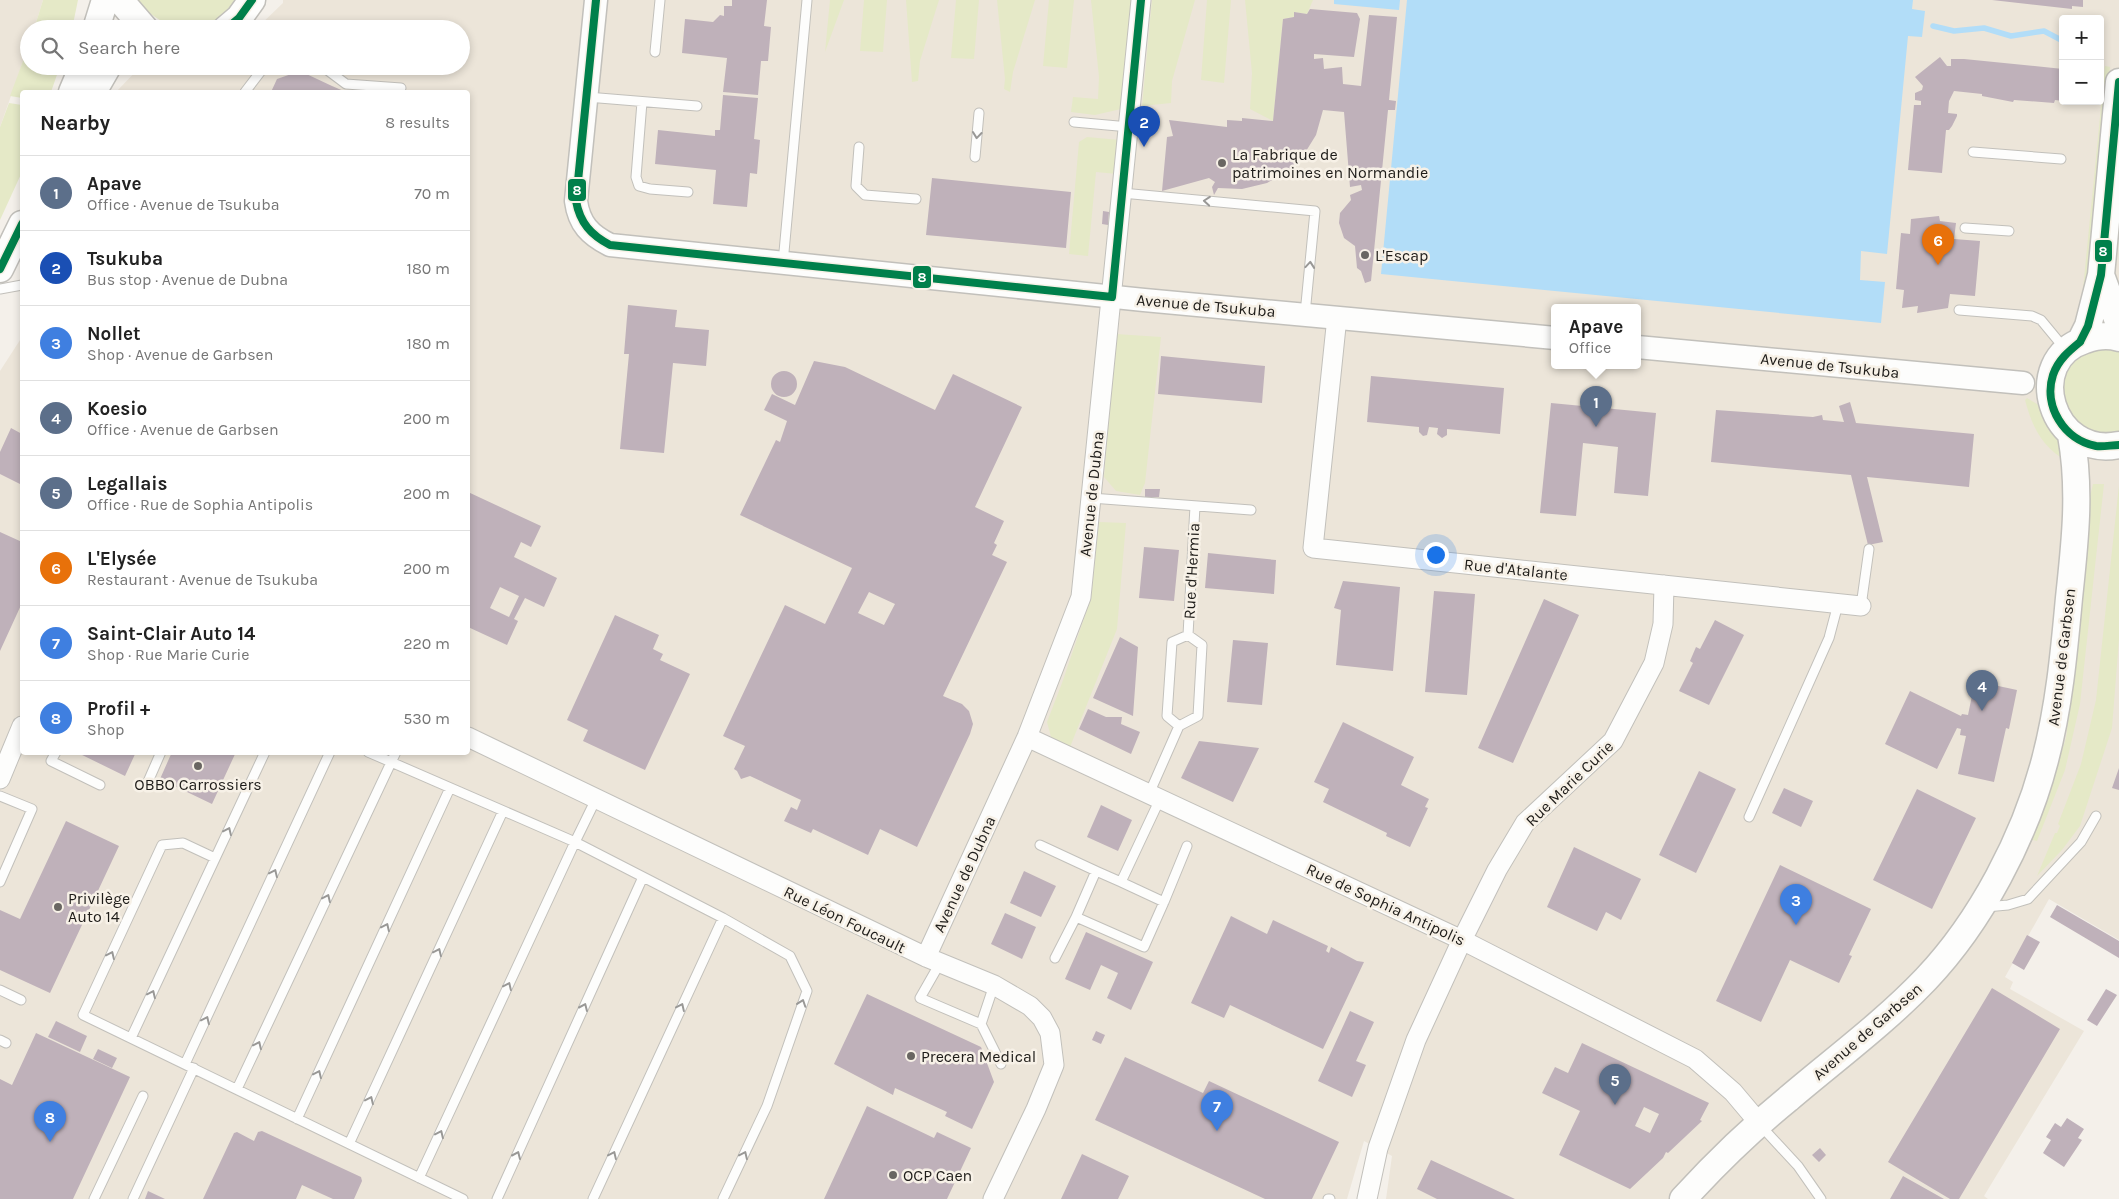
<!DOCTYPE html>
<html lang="en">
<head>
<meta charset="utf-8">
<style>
  body { margin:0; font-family:Karla,sans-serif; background:#f6f6f6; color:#222 }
  .controls { position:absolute; right:15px; top:15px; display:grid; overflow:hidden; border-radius:5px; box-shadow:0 2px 8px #0003 }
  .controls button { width:45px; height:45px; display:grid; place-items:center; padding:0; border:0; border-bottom:1px solid #e0e0e0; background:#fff; color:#222; font:25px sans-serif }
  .you { position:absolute; left:1435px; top:554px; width:18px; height:18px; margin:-12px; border:4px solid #fff; border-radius:50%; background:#1a73e8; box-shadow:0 0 0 8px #1a73e833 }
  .badge { display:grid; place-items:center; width:32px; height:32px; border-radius:50%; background:#696662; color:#fff; font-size:16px; font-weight:700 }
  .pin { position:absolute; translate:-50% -41px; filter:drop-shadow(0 1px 2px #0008) }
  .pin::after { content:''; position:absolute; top:26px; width:18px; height:15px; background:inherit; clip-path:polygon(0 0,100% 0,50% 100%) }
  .popup { position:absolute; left:1551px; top:304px; width:90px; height:65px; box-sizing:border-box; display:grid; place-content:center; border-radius:5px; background:#fff; filter:drop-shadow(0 1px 4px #0005); font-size:16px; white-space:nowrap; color:#767676 }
  .popup b { font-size:19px; color:#222 }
  .popup::after { content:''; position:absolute; left:50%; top:100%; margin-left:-10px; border:10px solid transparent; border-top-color:#fff }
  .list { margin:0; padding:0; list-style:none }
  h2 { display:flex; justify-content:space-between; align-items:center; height:65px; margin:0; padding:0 20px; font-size:21px }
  h2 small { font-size:16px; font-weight:400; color:#767676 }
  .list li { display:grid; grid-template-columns:32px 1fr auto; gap:15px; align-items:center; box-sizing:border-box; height:75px; padding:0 20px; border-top:1px solid #e0e0e0 }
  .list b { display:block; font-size:19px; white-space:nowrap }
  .list p { margin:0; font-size:16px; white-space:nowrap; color:#767676 }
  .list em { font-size:16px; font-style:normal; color:#767676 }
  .icon { flex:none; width:28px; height:28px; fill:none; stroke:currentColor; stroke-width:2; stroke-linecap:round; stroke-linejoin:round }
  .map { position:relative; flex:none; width:2119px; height:1199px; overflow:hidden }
  .search { position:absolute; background:#fff; box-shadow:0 2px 8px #0003; left:20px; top:20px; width:450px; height:55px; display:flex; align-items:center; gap:12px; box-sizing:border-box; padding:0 18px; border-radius:28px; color:#767676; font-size:19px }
  .panel { position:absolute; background:#fff; box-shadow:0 2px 8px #0003; left:20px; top:90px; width:450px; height:665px; border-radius:5px }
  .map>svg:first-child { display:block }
  .built { fill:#ece5d9; fill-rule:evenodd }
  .green { fill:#e5e9c7 }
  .water { fill:#b2ddf8 }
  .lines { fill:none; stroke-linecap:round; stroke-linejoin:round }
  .stream { stroke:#b2ddf8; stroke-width:5.5 }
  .building { fill:#bfb1ba; fill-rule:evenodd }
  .service-casing { stroke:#c2c0bb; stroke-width:11 }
  .minor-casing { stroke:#c2c0bb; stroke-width:21 }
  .tertiary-casing { stroke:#c2c0bb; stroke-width:25 }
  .secondary-casing { stroke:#c2c0bb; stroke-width:29 }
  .service { stroke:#fdfdfc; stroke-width:9 }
  .minor { stroke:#fdfdfc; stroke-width:19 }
  .tertiary { stroke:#fdfdfc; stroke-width:22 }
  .secondary { stroke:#fdfdfc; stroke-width:26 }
  .bus-1-casing { stroke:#f7f1e7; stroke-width:11 }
  .bus-1 { stroke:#00804b; stroke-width:8 }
  .oneway { stroke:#999896 }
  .poi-dot { fill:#696662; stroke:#f7f1e7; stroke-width:2 }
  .labels { text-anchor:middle; stroke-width:5; stroke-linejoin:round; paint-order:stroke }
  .poi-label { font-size:16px; fill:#1e1c19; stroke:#f7f1e7; text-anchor:start }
  .street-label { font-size:16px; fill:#1e1c19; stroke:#f7f1e7 }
  .line-badge { stroke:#f7f1e7; stroke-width:2 }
  .badge-label { font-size:14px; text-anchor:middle; font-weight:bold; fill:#fff }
</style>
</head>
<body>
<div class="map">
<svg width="2119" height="1199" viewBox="0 0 2119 1199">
  <rect width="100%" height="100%" fill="#f4f0ea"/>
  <path class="built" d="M0,0H43L34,29H29V45L0,127Z
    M283,0H2119V940L2049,899L2005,977L2013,982L2010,989L2084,1031L1984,1196L1988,1199H1386L1392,1156L1364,1141L1347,1199H0V371L22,337V752H468V92H116L141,66H461V29H256L283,3ZM2063,19H2100V101H2063ZM1555,308H1637V366H1555Z"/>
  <path class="green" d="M43,0H78L72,29H34Z
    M136,0H241C233,7 224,18 215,23C187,41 155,21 136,0Z
    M830,0H844L825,52Z
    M864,0H887L883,52L860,51Z
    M906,0H939L920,61L918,81L912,82Z
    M956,0H979L974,59L951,58Z
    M997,0H1035L1013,72L1010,92L1004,89L1005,79Z
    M1049,0H1074L1067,68L1043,66Z
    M1091,0H1132L1121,109L1095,115L1071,112L1073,97L1098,99L1099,77Z
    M1152,0H1195L1172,81L1171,103L1142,106Z
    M1207,0H1231L1224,83L1201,80Z
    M1245,0H1313L1307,14L1294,12V17L1283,19L1273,121L1250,109L1252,73Z
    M29,45V66H60L51,92H22V98L10,96Z
    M2105,66L2110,67L2087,300L2082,299Z
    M9,103L22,105V172L0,220V127Z
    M1087,137L1120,140L1117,174L1096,172L1088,256L1069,254L1079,142Z
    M1116,334L1161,337L1145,483L1140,495L1116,491L1104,477Z
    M2103,348L2119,350V432C2059,446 2038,360 2103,348Z
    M2027,398L2037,404L2050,427L2064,443L2067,462C2041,445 2033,429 2025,400Z
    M2093,484H2104L2080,704L2065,770L2037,841L2029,839L2052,782L2066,738L2075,664L2090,496Z
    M2119,485V639L2112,728L2080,826L2062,850L2037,876L2055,833H2057L2060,826L2058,824L2081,764L2096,700Z
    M1099,522L1126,523L1117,629L1070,747L1051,737L1047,722L1062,683L1091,598Z"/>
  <path class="water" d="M1334,0H1400L1399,10L1334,4Z
    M1407,0H1913L1912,9L1925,11L1922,37L1908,36L1887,254L1861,251L1860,280L1885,282L1881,323L1381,274Z"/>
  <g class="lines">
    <path class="stream" d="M1933,26L1954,31L1984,28L2011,36L2044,31L2063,41"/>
  </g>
  <path class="building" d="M732,0H767L764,26L771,27L768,61H761L758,95L723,92L727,58L682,53L685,19L713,22L720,15L724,16V6H732Z
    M1992,0H2083V7L2072,6V9Z
    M1310,9L1357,13L1360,19L1354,57L1314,54V59L1323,58L1324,69L1342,67L1343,84L1361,86L1369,15L1397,17L1389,100L1396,101L1395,110H1388L1371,281L1365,283L1361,271L1357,268L1355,246L1344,238L1339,223L1340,213L1351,200L1350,195L1362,190L1361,185L1350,187L1344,112L1323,110L1316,135L1303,156L1286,172L1267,183L1242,189L1218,188L1214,195L1212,187L1215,182L1209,178L1162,191L1167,137L1173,136L1169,120L1227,127V120L1242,121V118L1273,121L1283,19L1294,17V12L1307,14Z
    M1940,57L1947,66H1951V59H1964L2063,69V101L2055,100L2054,103L2014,100L2013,102L1982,96V94L1954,91L1949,101L1948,113L1957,114V116L1952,126L1949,130H1946L1942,173L1908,170L1914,105H1921V101L1915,100V93L1922,90L1923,86L1915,77Z
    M300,71L332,86L346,92H271L277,79Z
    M723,95L758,98L754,139L760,140L757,174L750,173L747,207L713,204L716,170L655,164L658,130L715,136V130H720Z
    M932,178L1071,192L1066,248L926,235Z
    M1103,211L1109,212L1108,225L1102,224Z
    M1939,216L1940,221L1956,223L1954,239L1980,241L1975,296L1950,294L1948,308L1917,313L1918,306L1902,308L1904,290L1896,289L1901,233L1910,234L1911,219Z
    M628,305L677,310L675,327L709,330L706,366L673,363L664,453L620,449L629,354H624Z
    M1161,356L1265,366L1262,403L1158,394Z
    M814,361L845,367L935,410L953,374L1022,407L975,507L1004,521L994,543L997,545L992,555L1007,562L943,696L962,704L969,711L973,724L970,734L917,847L880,829L868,855L813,829L811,833L784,821L791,807L797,810L801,800L750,776L741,779L737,771L734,769L745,746L723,736L785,605L825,624L852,568L740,515L776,440L780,442L787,421L764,410L772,394L795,405ZM869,592L895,604L884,625L858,613Z
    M771 384a13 13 0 1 1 26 0a13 13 0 1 1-26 0Z
    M1371,376L1504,388L1500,434L1447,429V435L1442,438L1437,434L1438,428L1429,427L1427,435L1423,436L1419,432V427L1367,422Z
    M1850,402L1856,423L1974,434L1969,487L1867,477L1883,542L1868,545L1851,475L1711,462L1716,410L1813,417L1822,415L1823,420L1844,422L1839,406Z
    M1551,403L1656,413L1648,496L1614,493L1618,447L1583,443L1576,516L1540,513Z
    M11,428L22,434V485L0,474V452Z
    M1145,489H1160L1159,497H1145Z
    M468,492L541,526L531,547L521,542L514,557L557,578L544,607L525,598L514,619L518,621L507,645L468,627ZM500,587L519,596L509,617L490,608Z
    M0,532L22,542V603L0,651Z
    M1144,547L1179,550L1174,601L1139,598Z
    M1208,553L1276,560L1274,594L1205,588Z
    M1343,581L1400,587L1393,671L1336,665L1341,610L1334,608Z
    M1434,591L1475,594L1467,695L1425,692Z
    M1544,599L1579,615L1513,763L1478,748Z
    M615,615L659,635L653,649L663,654L660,660L690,674L645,770L583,741L588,730L567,720Z
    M1715,620L1744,635L1709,705L1679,691L1693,663L1690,661L1696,647L1700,649Z
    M1120,637L1138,647L1133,716L1093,698Z
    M1233,640L1268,643L1262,705L1227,702Z
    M1975,681L2017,690L2009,729L2006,728L1994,782L1958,774L1966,736L1960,735L1961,729L1957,728L1937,769L1885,744L1910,691L1961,716L1962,714L1968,715Z
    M1088,709L1106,717H1122L1121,724L1140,732L1131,754L1079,729Z
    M1343,722L1414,757L1401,785L1429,799L1425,807L1428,808L1410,847L1386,836L1387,833L1323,802L1329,789L1314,782Z
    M1199,741L1259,748L1233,802L1181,778Z
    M76,752H136L125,776Z
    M172,752H236L212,804L160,779Z
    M2119,768V790L2112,788Z
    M1699,771L1736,789L1696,873L1659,855Z
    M1784,788L1813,801L1801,827L1772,813Z
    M1917,789L1976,818L1932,909L1873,880Z
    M1101,805L1132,820L1118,851L1087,837Z
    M66,821L119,846L50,993L0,970V910L20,919Z
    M1574,847L1641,879L1621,920L1606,912L1597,931L1547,907Z
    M1780,865L1871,909L1849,955L1852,956L1839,983L1790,960L1761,1022L1716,1001Z
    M1024,871L1056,886L1041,917L1010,903Z
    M2057,905L2119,941V958L2050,917Z
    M1005,913L1036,927L1022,959L991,944Z
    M1231,916L1267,934L1273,920L1328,946L1326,951L1329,953L1331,947L1357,961L1364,962L1323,1049L1230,1005L1224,1018L1191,1003Z
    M1086,932L1153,962L1131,1010L1107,998L1118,973L1101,965L1090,990L1065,979Z
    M2027,935L2040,942L2024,970L2012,963Z
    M1992,988L2060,1029L1959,1199H1950L1888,1162Z
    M2106,989L2117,995L2097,1026L2087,1020Z
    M867,994L981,1047L994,1082L972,1129L945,1116L947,1112L895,1088L893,1095L834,1064Z
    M1350,1011L1374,1022L1356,1061L1366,1065L1352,1097L1318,1081Z
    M56,1021L87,1036L80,1052L48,1037Z
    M1096,1031L1105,1035L1101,1044L1092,1040Z
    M36,1033L130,1077L73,1199H0V1079L12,1085Z
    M1582,1043L1709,1103L1700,1120L1702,1121L1668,1153L1666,1152L1663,1158L1630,1189L1559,1155L1580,1111L1542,1093L1555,1067L1568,1073ZM1644,1107L1659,1114L1650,1133L1635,1126Z
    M98,1049L117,1058L112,1068L93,1059Z
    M1125,1057L1203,1093L1209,1081L1339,1142L1312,1199H1265L1095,1120Z
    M867,1106L934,1138L937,1132L971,1148L947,1199H824Z
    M2067,1118L2084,1129L2078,1138L2082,1140L2064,1167L2043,1153L2051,1140L2046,1137L2055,1123L2061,1127Z
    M262,1131L361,1177L362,1181L354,1199H333L302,1185L296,1199H203L234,1133L237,1132L254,1141L258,1132Z
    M1820,1148L1826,1155L1819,1162L1812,1155Z
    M1082,1154L1129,1176L1118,1199H1061Z
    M1431,1160L1515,1199H1437L1417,1189Z
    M1903,1176L1944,1199H1890Z
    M148,1191L165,1199H145Z"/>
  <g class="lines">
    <defs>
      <path id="service" d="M655,52L660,0
        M322,66L346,84L401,88
        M245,92L261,71L271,66
        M587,97L697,106
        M642,102L636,177L639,186L650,189L688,192
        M1074,122L1129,127
        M859,147L856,186L865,195L916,199
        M1973,152L2061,159
        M975,157L979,113
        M1122,193L1315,211L1305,314
        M1965,228L2009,231
        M783,263L807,0
        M0,289L22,285
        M1959,310L2032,316L2041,320L2065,349
        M1091,498L1251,510
        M1861,606L1869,549
        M1179,726L1198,716L1202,645L1188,635
        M56,752L51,761L100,785
        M368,752L575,842L419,1178
        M147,784L161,752
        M1149,794L1179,726L1167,716L1172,642L1188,635L1195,506
        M0,796L32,809L0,882
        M596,799L575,842L723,918L790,956L807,991L767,1106L723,1199
        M1749,817L1829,638L1838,604
        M1040,845L1096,871L1076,917L1144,947L1164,902L1121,882L1160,799
        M215,858L183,843L162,845L83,1015L463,1199
        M1096,871L1121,882
        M1164,902L1187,846
        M1986,907L2008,905L2028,899L2081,842L2096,816
        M1055,958L1076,917
        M940,963L920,998L981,1024
        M994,985L981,1024L1001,1064
        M0,990L21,1000
        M131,1038L265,752
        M0,1040L6,1043
        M185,1064L330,752
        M237,1089L396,752
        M297,1119L450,788
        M1761,1126L1798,1166L1821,1199
        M349,1144L503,811
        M94,1199L143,1096
        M133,1199L194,1068
        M497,1199L643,877
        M593,1199L723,918
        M1328,1199H1330"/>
      <path id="minor" d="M1337,317L1313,548L1861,606
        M468,737L926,957L994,985L1030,1006L1042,1018L1050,1033L1054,1065L1036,1109L993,1199
        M1027,737L1462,940L1695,1059L1733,1092L1760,1124
        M0,779L22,726
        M926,957L1027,737L1081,597L1141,0
        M1367,1199L1378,1148L1416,1040L1462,940L1497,870L1525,823L1613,741L1654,663L1663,624L1664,585"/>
      <path id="tertiary" d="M596,0L576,201C579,224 590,235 610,245L1144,300L1555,338
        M1637,347L2023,383"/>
      <path id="secondary" d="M120,0L145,29
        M96,29L105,0
        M226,29L239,18L252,0
        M72,92L83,66
        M93,92L108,66
        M0,269L22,224
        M2101,275L2119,324
        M2119,338C2107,334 2096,336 2085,340C2022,360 2051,459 2119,445
        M2080,342L2088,326L2101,275L2119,82
        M1683,1199C1715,1164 1751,1129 1788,1099C1835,1059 1884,1023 1926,979C1981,921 2025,837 2045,760C2059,707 2064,653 2069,598C2075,542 2081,490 2071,435"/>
    </defs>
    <use href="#service" class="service-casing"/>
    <use href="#minor" class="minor-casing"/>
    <use href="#tertiary" class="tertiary-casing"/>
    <use href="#secondary" class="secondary-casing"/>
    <use href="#service" class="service"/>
    <use href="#minor" class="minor"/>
    <use href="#tertiary" class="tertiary"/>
    <use href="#secondary" class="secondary"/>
    <defs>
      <path id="bus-1" d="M596,0L576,201C580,223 591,235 610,245L1112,297
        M226,29L239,18L252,0
        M0,269L22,224
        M1112,297L1141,0
        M2080,342L2088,326L2101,275L2119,82
        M2080,342C2069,351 2058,360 2053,375C2043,406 2064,440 2096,446C2103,447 2112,445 2119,445"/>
    </defs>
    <use href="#bus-1" class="bus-1-casing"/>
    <use href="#bus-1" class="bus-1"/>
  </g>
  <defs><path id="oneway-chevron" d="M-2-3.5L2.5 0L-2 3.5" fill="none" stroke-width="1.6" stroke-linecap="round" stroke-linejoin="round" transform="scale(1.25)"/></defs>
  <g class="oneway">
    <use href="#oneway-chevron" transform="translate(977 135) rotate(96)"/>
    <use href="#oneway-chevron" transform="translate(1207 201) rotate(-175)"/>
    <use href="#oneway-chevron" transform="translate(1310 265) rotate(-85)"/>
    <use href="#oneway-chevron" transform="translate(228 831) rotate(-65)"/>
    <use href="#oneway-chevron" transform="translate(274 873) rotate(-65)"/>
    <use href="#oneway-chevron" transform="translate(327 898) rotate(-65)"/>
    <use href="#oneway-chevron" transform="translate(386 927) rotate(-65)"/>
    <use href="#oneway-chevron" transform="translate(438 952) rotate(-65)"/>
    <use href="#oneway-chevron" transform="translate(111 955) rotate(-65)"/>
    <use href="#oneway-chevron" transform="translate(508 986) rotate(-65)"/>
    <use href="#oneway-chevron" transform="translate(152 994) rotate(-65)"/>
    <use href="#oneway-chevron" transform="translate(802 1003) rotate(-71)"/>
    <use href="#oneway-chevron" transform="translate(584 1007) rotate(-66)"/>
    <use href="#oneway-chevron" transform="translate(681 1007) rotate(-65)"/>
    <use href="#oneway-chevron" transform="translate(206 1020) rotate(-65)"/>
    <use href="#oneway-chevron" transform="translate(258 1045) rotate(-65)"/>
    <use href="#oneway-chevron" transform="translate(318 1074) rotate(-65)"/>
    <use href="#oneway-chevron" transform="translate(370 1100) rotate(-65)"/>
    <use href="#oneway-chevron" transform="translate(440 1134) rotate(-65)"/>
    <use href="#oneway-chevron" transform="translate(517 1155) rotate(-66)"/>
    <use href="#oneway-chevron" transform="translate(613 1155) rotate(-65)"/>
    <use href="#oneway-chevron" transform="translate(744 1155) rotate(-65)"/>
  </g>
  <g class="poi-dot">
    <circle cx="1222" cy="163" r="5"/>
    <circle cx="1365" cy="255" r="5"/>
    <circle cx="198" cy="766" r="5"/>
    <circle cx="58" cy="907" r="5"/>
    <circle cx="911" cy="1056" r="5"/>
    <circle cx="893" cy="1175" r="5"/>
  </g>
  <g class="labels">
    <g class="poi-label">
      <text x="1232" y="160">La Fabrique de<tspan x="1232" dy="18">patrimoines en Normandie</tspan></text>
      <text x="1375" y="261">L'Escap</text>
      <text x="198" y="790" text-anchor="middle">OBBO Carrossiers</text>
      <text x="68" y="904">Privilège<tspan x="68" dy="18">Auto 14</tspan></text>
      <text x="921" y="1062">Precera Medical</text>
      <text x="903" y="1181">OCP Caen</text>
    </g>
    <g class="street-label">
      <text transform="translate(1206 305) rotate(5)" y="6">Avenue de Tsukuba</text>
      <text transform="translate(1830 365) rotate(6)" y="6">Avenue de Tsukuba</text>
      <text transform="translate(1091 494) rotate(-84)" y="6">Avenue de Dubna</text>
      <text transform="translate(1516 569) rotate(6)" y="6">Rue d'Atalante</text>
      <text transform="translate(1191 571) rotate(-87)" y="6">Rue d'Hermia</text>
      <text transform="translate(2061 657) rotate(-83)" y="6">Avenue de Garbsen</text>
      <text transform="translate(1569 783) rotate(-44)" y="6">Rue Marie Curie</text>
      <text transform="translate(964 874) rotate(-65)" y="6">Avenue de Dubna</text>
      <text transform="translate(1386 904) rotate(25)" y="6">Rue de Sophia Antipolis</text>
      <text transform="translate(845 919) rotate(26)" y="6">Rue Léon Foucault</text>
      <text transform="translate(1867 1031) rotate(-41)" y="6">Avenue de Garbsen</text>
    </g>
  </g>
  <g class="line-badge">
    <rect x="567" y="178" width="20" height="24" rx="5" fill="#00804b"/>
    <rect x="2094" y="239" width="19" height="24" rx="5" fill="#00804b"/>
    <rect x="912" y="265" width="20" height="24" rx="5" fill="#00804b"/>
  </g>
  <g class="badge-label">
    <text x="577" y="195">8</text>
    <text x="2103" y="256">8</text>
    <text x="922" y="282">8</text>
  </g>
</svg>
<div class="controls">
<button>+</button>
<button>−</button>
</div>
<div class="you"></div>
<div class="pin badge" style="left:1596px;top:427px;background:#5c6f8a">1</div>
<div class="popup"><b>Apave</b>Office</div>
<div class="pin badge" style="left:1144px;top:147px;background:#1a4fb4">2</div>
<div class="pin badge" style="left:1796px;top:925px;background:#3f7fe0">3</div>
<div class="pin badge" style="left:1982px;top:711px;background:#5c6f8a">4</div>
<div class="pin badge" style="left:1615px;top:1105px;background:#5c6f8a">5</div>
<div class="pin badge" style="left:1938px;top:265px;background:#e8710a">6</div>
<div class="pin badge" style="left:1217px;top:1131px;background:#3f7fe0">7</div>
<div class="pin badge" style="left:50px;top:1142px;background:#3f7fe0">8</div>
<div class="search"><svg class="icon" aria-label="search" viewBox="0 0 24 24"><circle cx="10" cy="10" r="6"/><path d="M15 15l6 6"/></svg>Search here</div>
<section class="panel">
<h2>Nearby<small>8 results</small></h2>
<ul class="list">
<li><span class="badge" style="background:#5c6f8a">1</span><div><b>Apave</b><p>Office · Avenue de Tsukuba</p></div><em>70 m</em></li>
<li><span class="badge" style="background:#1a4fb4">2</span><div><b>Tsukuba</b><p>Bus stop · Avenue de Dubna</p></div><em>180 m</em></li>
<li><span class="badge" style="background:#3f7fe0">3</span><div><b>Nollet</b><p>Shop · Avenue de Garbsen</p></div><em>180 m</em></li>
<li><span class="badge" style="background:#5c6f8a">4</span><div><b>Koesio</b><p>Office · Avenue de Garbsen</p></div><em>200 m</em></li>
<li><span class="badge" style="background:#5c6f8a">5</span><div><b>Legallais</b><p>Office · Rue de Sophia Antipolis</p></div><em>200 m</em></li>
<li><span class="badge" style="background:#e8710a">6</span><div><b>L'Elysée</b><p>Restaurant · Avenue de Tsukuba</p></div><em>200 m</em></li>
<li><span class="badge" style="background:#3f7fe0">7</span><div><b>Saint-Clair Auto 14</b><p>Shop · Rue Marie Curie</p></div><em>220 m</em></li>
<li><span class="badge" style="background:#3f7fe0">8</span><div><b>Profil +</b><p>Shop</p></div><em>530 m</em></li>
</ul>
</section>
</div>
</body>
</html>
